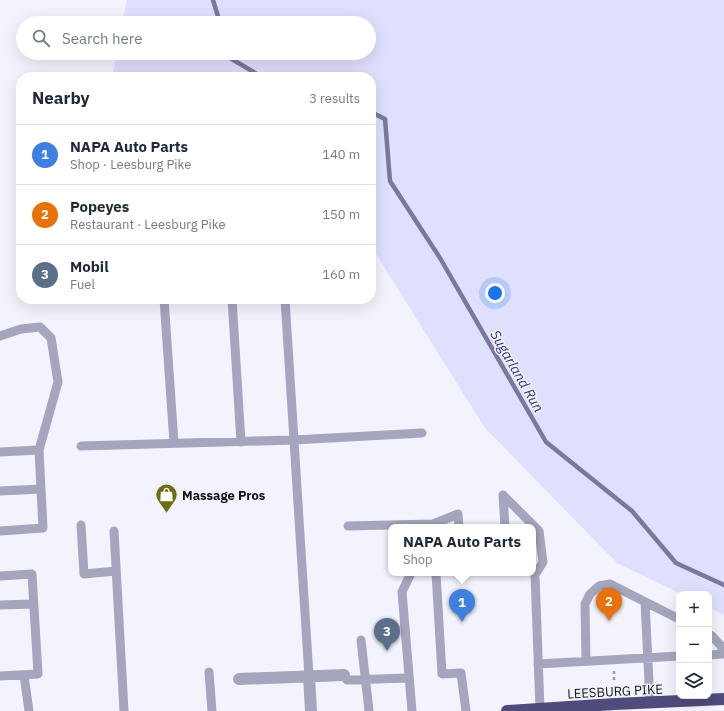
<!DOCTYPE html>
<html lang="en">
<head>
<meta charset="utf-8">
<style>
  body { margin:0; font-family:"IBM Plex Sans",sans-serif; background:#f2f2f3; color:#1f2937 }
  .controls { position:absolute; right:12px; bottom:12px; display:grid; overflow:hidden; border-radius:8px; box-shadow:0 4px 16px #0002 }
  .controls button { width:36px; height:36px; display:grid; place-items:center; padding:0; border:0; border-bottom:1px solid #e0e1e3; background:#fff; color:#1f2937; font:20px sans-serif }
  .you { position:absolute; left:495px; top:293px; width:14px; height:14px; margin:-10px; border:3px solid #fff; border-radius:50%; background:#1a73e8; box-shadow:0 0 0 6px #1a73e833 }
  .badge { display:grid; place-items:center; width:26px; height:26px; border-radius:50%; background:#6e6d0e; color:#fff; font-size:13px; font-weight:700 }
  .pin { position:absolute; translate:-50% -33px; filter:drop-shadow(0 1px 2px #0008) }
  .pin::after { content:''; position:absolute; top:21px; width:14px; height:12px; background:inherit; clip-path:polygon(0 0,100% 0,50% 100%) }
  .popup { position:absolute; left:388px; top:524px; width:148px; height:52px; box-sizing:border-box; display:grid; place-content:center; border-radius:8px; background:#fff; filter:drop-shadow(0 1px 3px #0005); font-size:13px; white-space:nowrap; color:#747a83 }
  .popup b { font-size:15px; color:#1f2937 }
  .popup::after { content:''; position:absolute; left:50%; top:100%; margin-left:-8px; border:8px solid transparent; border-top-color:#fff }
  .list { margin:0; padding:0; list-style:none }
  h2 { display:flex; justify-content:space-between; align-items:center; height:52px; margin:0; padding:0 16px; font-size:17px }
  h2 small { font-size:13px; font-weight:400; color:#747a83 }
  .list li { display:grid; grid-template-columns:26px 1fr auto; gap:12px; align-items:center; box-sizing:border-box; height:60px; padding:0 16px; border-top:1px solid #e0e1e3 }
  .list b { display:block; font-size:15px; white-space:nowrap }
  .list p { margin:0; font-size:13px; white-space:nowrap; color:#747a83 }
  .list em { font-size:13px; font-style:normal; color:#747a83 }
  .icon { flex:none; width:22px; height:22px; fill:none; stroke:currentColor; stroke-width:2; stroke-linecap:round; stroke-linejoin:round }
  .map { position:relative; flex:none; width:724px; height:711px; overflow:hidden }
  .search { position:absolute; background:#fff; box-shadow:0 4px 16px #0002; left:16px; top:16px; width:360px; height:44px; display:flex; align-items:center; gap:10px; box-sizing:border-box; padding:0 14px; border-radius:22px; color:#747a83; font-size:15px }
  .panel { position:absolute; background:#fff; box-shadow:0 4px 16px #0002; left:16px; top:72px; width:360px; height:232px; border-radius:16px }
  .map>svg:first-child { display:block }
  .green { fill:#dfdffe }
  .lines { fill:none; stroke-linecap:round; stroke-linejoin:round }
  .stream { stroke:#7a789d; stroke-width:4.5 }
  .path { stroke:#9d9da4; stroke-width:2.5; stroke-dasharray:3 3; stroke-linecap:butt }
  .lane { stroke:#a5a5bd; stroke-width:9 }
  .street { stroke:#a5a5bd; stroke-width:12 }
  .highway { stroke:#4f4c7b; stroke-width:12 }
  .labels { text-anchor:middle; stroke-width:3; stroke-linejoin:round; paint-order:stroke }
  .poi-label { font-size:13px; font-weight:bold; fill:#141417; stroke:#f3f3fd; text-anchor:start }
  .street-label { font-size:13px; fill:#141417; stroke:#f3f3fd }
  .water-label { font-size:14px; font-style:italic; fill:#3a3271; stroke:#f3f3fd }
</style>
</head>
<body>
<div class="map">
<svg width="724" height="711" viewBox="0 0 724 711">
  <rect width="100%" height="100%" fill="#f3f3fd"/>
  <path class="green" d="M127,0H724V615L709,607V594H681L617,563L485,428L371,246V77H112L117,53H369V23H122Z"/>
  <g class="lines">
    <path class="stream" d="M213,0L220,23
      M228,53L230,58L262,77
      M371,112L385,119L390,181L440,258L546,442L632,511L676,563L724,585"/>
    <path class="path" d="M614,671V681"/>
    <path class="lane" d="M164,299L174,443
      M232,299L241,442
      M285,299L309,676
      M0,336L21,329L40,327L51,338L58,382L39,450
      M81,446L294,440L422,433
      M0,452L39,450L43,528L0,531
      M0,491L41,489
      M81,525L84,574L116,571
      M348,526L433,524L432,527
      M434,527L433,524L458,514L459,527
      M505,527L503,495L539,531L543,562L535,575L540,709
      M114,531L124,711
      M411,573L402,592L412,711
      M436,573L442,674L461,673L466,711
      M0,576L32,574L38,674L0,676
      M645,602L650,702
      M0,605L33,604
      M709,634L712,636L722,647V654L709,655
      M361,640L369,711
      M586,661L585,604L590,594L599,586L610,584L679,619
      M538,664L679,656
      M209,672L212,711
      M24,675L29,711
      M344,675L347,680L409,678"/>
    <path class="street" d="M309,676L311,711
      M239,679L344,675"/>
    <path class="highway" d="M507,711L615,704L724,699"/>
  </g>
  <defs>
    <symbol id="shop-pin" viewBox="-11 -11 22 30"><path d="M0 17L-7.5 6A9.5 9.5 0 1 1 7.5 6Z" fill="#6e6d0e" stroke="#f3f3fd"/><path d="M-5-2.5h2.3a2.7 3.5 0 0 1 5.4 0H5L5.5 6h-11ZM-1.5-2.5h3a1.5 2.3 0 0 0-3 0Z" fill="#fff"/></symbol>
  </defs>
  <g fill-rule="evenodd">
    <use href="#shop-pin" x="154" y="482" width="25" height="34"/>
  </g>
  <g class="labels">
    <g class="poi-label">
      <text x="182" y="500">Massage Pros</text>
    </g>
    <g class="street-label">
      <text transform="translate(615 691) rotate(-3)" y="5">LEESBURG PIKE</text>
    </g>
    <g class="water-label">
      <text transform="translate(517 371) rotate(60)" y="5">Sugarland Run</text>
    </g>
  </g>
</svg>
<div class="controls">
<button>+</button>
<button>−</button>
<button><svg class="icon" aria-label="layers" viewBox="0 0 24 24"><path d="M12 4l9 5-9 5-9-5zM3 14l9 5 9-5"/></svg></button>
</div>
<div class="you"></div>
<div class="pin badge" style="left:462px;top:622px;background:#3f7fe0">1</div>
<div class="popup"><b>NAPA Auto Parts</b>Shop</div>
<div class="pin badge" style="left:609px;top:621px;background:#e8710a">2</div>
<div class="pin badge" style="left:387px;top:651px;background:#5c6f8a">3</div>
<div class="search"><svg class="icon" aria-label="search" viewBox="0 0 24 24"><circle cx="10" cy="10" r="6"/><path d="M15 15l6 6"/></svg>Search here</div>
<section class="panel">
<h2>Nearby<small>3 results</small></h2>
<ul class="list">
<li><span class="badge" style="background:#3f7fe0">1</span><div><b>NAPA Auto Parts</b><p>Shop · Leesburg Pike</p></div><em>140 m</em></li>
<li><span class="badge" style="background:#e8710a">2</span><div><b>Popeyes</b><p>Restaurant · Leesburg Pike</p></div><em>150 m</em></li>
<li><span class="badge" style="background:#5c6f8a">3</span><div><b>Mobil</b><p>Fuel</p></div><em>160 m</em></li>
</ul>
</section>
</div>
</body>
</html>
